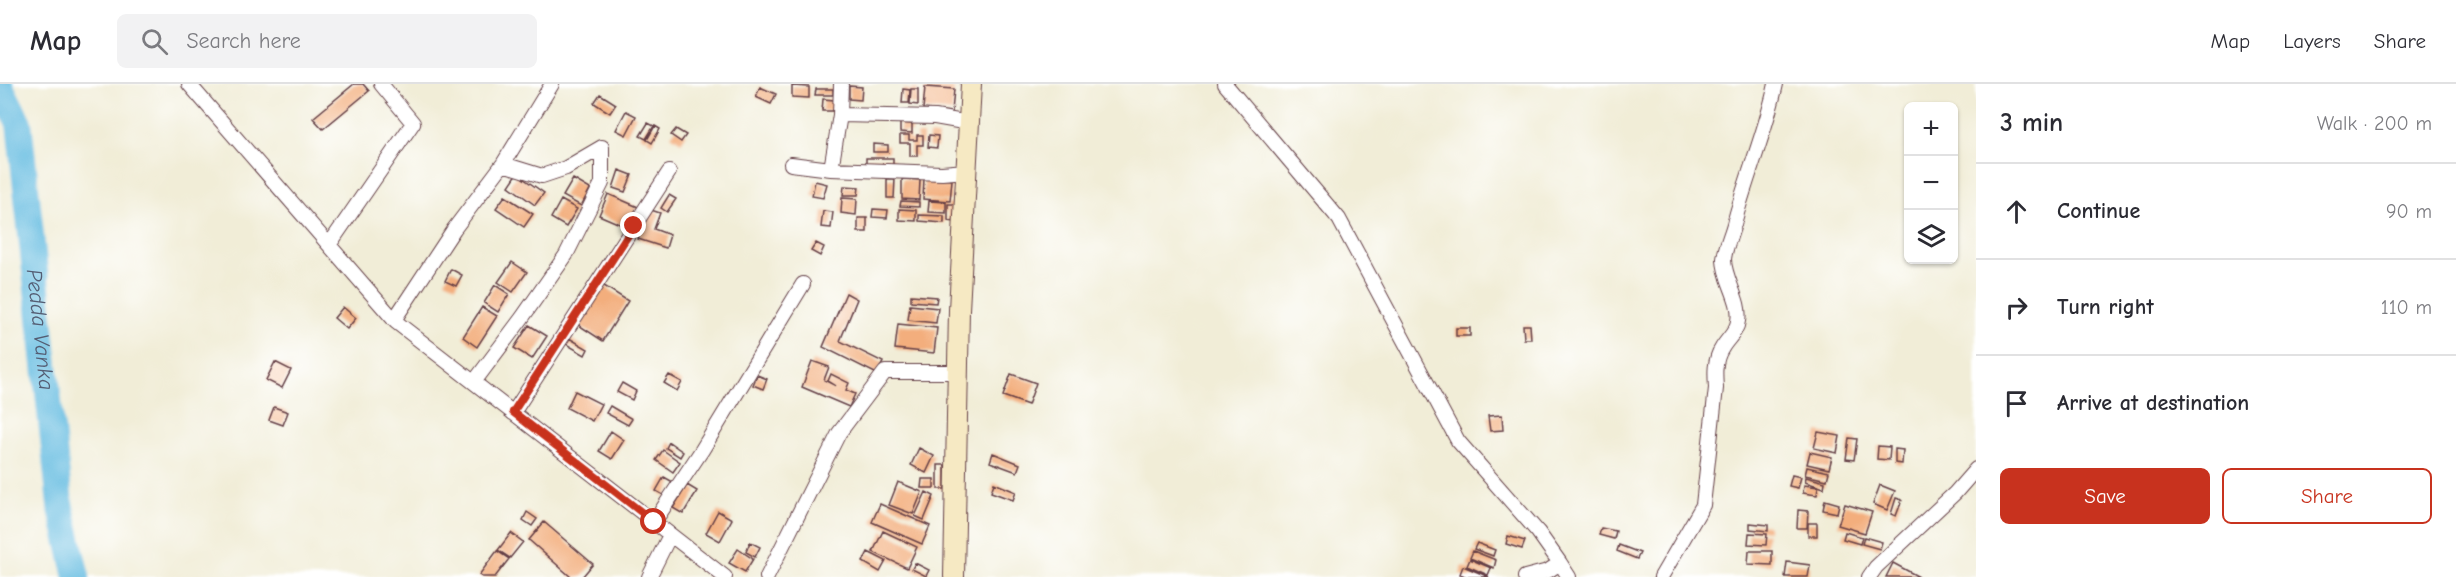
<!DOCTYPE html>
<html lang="en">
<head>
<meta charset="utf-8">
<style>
  body { margin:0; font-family:"Comic Neue",sans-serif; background:#f2f2f3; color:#2b2b33 }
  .controls { position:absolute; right:18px; top:18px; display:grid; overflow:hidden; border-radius:9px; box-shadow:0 2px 4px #0004 }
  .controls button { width:54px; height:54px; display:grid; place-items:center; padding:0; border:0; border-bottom:2px solid #e1e1e2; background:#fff; color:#2b2b33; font:30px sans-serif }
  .stop { position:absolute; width:18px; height:18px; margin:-14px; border:4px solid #c8321e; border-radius:50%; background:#fff }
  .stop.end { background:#c8321e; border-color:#fff; box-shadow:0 2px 6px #0008 }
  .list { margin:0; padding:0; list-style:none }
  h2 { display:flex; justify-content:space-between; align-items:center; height:78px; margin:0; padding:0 24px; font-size:26px }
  h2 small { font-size:20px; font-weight:400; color:#7c7c81 }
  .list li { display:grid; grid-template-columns:39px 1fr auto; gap:18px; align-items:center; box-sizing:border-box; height:96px; padding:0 24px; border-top:2px solid #e1e1e2 }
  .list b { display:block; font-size:22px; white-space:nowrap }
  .list em { font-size:20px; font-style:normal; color:#7c7c81 }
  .actions { display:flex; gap:12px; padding:18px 24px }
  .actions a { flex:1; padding:14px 0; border:2px solid #c8321e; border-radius:9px; text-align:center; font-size:21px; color:#c8321e }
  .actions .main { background:#c8321e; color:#fff }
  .icon { flex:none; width:33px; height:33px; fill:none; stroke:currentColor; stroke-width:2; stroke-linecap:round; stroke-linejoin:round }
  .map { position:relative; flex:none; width:1976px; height:493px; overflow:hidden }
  header { display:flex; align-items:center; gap:36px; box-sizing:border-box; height:84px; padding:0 30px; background:#fff; border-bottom:2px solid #e1e1e2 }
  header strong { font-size:28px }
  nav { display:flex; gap:33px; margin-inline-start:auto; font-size:21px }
  .search { width:420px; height:54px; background:#f2f2f3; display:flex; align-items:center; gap:15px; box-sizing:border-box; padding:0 21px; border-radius:9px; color:#7c7c81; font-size:22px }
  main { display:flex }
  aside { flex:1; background:#fff }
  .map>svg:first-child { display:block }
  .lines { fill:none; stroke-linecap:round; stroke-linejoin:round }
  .river { stroke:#63bbe0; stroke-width:26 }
  .building { fill:#f3ae7d }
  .street-casing { stroke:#633e45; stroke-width:16 }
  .secondary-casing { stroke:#633e45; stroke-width:22 }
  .street { stroke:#fff; stroke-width:14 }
  .secondary { stroke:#f6e9c3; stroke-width:20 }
  .route { stroke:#c8321e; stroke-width:8 }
  .labels { text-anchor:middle; stroke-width:5; stroke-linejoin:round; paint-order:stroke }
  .water-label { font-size:22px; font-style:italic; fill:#545d73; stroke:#fff }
</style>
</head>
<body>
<header>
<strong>Map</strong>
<div class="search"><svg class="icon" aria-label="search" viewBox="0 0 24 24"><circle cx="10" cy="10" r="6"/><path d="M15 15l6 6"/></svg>Search here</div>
<nav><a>Map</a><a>Layers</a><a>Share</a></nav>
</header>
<main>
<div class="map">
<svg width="1976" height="493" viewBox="0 0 1976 493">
  <rect width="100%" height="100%" fill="#fff"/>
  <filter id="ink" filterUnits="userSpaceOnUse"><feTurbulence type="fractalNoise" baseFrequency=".0167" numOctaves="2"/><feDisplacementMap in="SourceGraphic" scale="12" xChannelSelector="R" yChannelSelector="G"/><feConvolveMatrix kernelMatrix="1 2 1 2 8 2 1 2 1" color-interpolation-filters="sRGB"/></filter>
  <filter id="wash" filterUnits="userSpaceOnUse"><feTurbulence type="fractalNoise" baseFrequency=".008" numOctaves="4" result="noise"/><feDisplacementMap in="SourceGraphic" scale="24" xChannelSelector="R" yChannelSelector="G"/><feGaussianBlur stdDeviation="1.35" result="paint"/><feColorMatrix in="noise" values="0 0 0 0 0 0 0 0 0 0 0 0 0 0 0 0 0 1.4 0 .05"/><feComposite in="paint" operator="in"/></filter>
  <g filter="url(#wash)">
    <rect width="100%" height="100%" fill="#f1edd7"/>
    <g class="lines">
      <path class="river" id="s1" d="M0,1L19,39L60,420L77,493"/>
    </g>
    <g id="blocks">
      <path class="building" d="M354,0H363L369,7L323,45L313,34Z
        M792,2L809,3V14L792,13Z
        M849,2L862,3L861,16L849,15Z
        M760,3L776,10L771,20L756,13Z
        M925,3L954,5L952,28L923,25Z
        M816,5H833V11H815Z
        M903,5L910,6L909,19H902Z
        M911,5H918V21L910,20Z
        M600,10L616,20L610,29L594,19Z
        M823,15L834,16V27H822Z
        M626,27L636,32L626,51L616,46Z
        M648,39L654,42L646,55L640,52Z
        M900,39L912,40V49L900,48Z
        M655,42L660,45L652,59L647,56Z
        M676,45L686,51L681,58L671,51Z
        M900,51H909V56H917V51H923V61H917V72H910V59H900Z
        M929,51L938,52L937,64L928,63Z
        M873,60L888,61V68H873Z
        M866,74H893V82H866Z
        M619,86L632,91L625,108L613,104Z
        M517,90L544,109L535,121L509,102Z
        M924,94L952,96L950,117L923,115Z
        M573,95L590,105L581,122L563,112Z
        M887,95H895L894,114H887Z
        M902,95L920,96L919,116L902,115Z
        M815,97L827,100L823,114L812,112Z
        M844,102L859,103L858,111H843Z
        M608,110L638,123L629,144L599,131Z
        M669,111L676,115L667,128L661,124Z
        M505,112L533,130L524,143L496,124Z
        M842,114L857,115L856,131L841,129Z
        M561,116L577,125L566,143L551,134Z
        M901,117L919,118V123L900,122Z
        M929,117L946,118V129L928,128Z
        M948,120H956V138L948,137Z
        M648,125L660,129L654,145L670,151L666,164L638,155Z
        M873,125L888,126L887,134L872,133Z
        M899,125L916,126V137L899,136Z
        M823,127L833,128L831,144L821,143Z
        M919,131L944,132V139L919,137Z
        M858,134H867V148H858Z
        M816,159L824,163L820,172L811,167Z
        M512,178L527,188L513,208L498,198Z
        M451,185L462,191L456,202L445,197Z
        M601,200L628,217L603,257L577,240Z
        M495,201L509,210L498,228L484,219Z
        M846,209L857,215L840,257L883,278L877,290L823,263Z
        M911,211L937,213L936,219L911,217Z
        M910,221L938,224L936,239L908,236Z
        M343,223L356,234L347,245L334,234Z
        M482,223L497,232L477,263L463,253Z
        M898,240L937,244L934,269L895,265Z
        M529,241L547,252L532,275L514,264Z
        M1523,241H1530L1531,255H1524Z
        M1456,244H1470V252H1456Z
        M569,254L588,265L585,271L566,260Z
        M812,277L829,283L824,296L836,302L828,297L831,290L849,299L846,306L855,310L849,323L802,303Z
        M275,278L291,286L282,304L266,296Z
        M1011,290L1036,299L1028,321L1003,312Z
        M669,291L682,298L677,307L664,299Z
        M757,291L767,295L763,305L753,301Z
        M622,299L636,307L632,316L617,308Z
        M575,307L601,320L592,337L567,324Z
        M610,322L632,335L628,341L606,329Z
        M274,323L288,328L283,341L269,336Z
        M1502,331L1503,346L1490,347L1488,332Z
        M611,347L624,356L612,375L599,367Z
        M1818,348L1840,352L1837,369L1814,364Z
        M1849,354L1857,355L1854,376L1846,375Z
        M669,358L683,368L680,373L666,364Z
        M1878,362L1890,363L1889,376L1877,375Z
        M919,364L934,372L926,389L911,381Z
        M1895,365L1903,366L1902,380L1895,379Z
        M663,366L680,378L673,388L656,376Z
        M1810,368L1832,373L1829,385L1807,380Z
        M993,369L1020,380L1017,388L990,378Z
        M938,381H945V405H938Z
        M1807,383L1829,388L1827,396L1805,391Z
        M1792,391L1801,393L1798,404L1789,402Z
        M664,393L673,398L665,412L656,407Z
        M1806,393L1825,398L1824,404L1805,398Z
        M922,395H934V404H921Z
        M898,398L922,408L913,430L889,421Z
        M994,399L1016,408L1013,416L991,408Z
        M687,401L697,407L683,430L673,424Z
        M1804,401L1818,403L1817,411L1803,409Z
        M1880,401L1895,407L1887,426L1873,420Z
        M926,408L934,412L924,436L915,432Z
        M1896,414L1902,416L1896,432L1891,430Z
        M1825,416L1839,420L1837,429L1823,426Z
        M880,420L930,442L922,460L872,438Z
        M1845,420L1872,428L1865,449L1838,441Z
        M1798,426L1808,427L1807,444H1797Z
        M718,427L732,435L720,457L706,449Z
        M527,428L537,435L532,442L523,436Z
        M544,438L593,480L582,493H571L529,456Z
        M1750,439L1768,441V447L1750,445Z
        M1808,439H1817V452H1808Z
        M1601,444L1616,447L1614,455L1599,451Z
        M883,447L917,463L907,484L873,468Z
        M1845,448L1862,453L1860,460L1843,455Z
        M511,449L523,458L510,474L498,466Z
        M1749,449L1767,450L1766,461L1748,460Z
        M1508,452L1525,457L1522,465L1506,460Z
        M1864,453L1882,458L1880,465L1862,460Z
        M750,458L760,463L755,473L746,468Z
        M1477,459L1495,466L1493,472L1474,465Z
        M1619,461L1640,469L1637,475L1617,467Z
        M738,465L753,475L745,488L729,479Z
        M497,467L509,475L495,493H482L479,491Z
        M1473,467L1496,476L1494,484L1470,474Z
        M1749,467H1772V481L1748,480Z
        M868,468L886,477L880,488L863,478Z
        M1470,475L1491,484L1488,491L1467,482Z
        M1787,478L1810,481L1808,493H1785Z
        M915,479L929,486L926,492L912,485Z
        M1893,479L1919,493H1886Z
        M1463,482L1489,493H1467L1460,490Z"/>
    </g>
  </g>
  <g filter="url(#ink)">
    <use href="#blocks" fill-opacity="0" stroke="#633e45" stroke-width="1.5"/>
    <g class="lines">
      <defs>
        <path id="street" d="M189,0L396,238L725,493
          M841,0L840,31L935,33L969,39
          M1225,0L1339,135L1458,357L1538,448L1560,479L1548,487L1525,493
          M840,31L831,85L942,89L966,87
          M791,80L831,85
          M329,161L413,39L381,0
          M394,236L454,145L503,80L552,0
          M474,298L522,234L566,171L602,99V63L566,84L542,92L503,80
          M513,329L669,88
          M654,438L702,366L803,200
          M1560,479L1569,493
          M649,493L670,451
          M767,493L839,349L885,288H958
          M1661,493L1703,421L1716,304C1715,290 1714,276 1722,264C1727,255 1737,248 1738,237C1742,217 1724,196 1724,175C1725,164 1731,151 1734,140C1746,93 1766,47 1776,0
          M1869,493L1876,483L1955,409L1976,385"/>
        <path id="secondary" d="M954,493L959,226L971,0"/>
      </defs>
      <use href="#street" class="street-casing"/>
      <use href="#secondary" class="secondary-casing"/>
      <use href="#street" class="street"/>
      <use href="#secondary" class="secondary"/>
    </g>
  </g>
  <g class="lines" filter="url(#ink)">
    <path class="route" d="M634,142L513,328L654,438"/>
  </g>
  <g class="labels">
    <g class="water-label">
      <text dy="8" stroke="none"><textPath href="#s1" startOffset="250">Pedda Vanka</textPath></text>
    </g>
  </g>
</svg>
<div class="controls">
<button>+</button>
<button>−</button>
<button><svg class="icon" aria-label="layers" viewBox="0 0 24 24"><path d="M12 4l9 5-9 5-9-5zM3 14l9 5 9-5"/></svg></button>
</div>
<div class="stop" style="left:654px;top:438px"></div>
<div class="stop end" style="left:634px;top:142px"></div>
</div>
<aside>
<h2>3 min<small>Walk · 200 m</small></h2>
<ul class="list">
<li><svg class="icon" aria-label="ahead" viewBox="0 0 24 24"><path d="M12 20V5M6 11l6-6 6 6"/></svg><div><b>Continue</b></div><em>90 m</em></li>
<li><svg class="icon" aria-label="right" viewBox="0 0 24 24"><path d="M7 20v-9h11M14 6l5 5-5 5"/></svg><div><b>Turn right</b></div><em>110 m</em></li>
<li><svg class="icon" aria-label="arrive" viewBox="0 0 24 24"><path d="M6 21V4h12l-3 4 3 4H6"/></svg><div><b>Arrive at destination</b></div></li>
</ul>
<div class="actions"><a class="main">Save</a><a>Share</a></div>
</aside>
</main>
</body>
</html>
